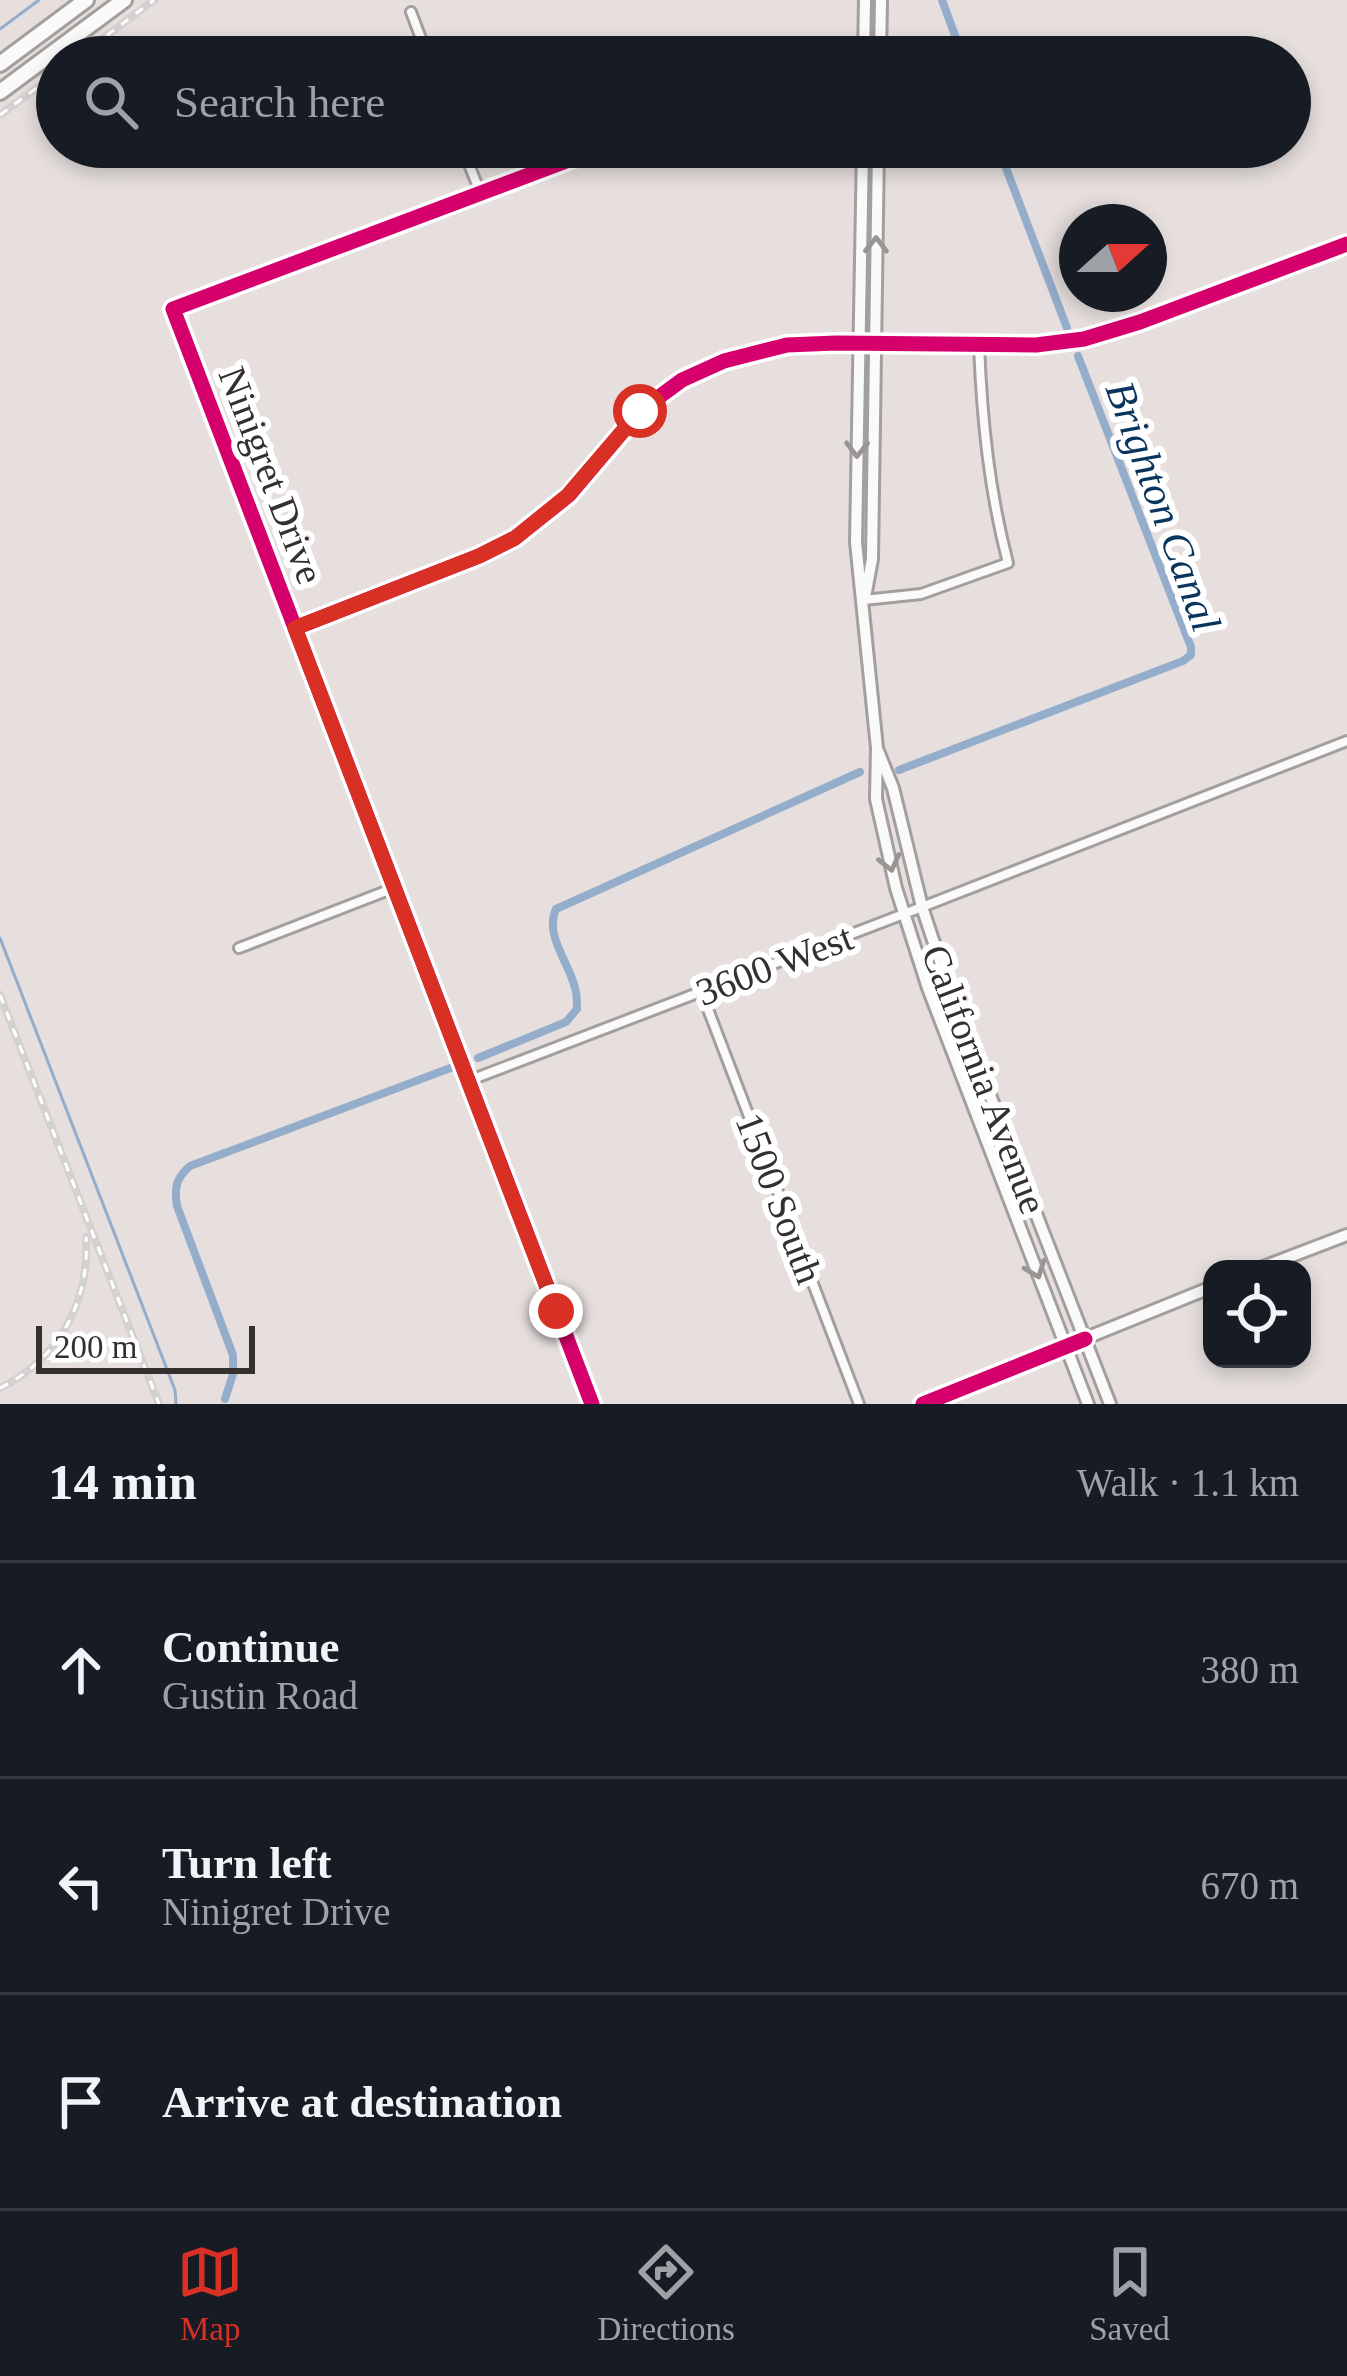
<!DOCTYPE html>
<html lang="en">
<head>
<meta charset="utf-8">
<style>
  body { margin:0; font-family:"Times New Roman",serif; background:#242831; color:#f1f3f6 }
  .controls { position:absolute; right:36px; bottom:36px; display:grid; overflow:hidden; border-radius:24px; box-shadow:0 6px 18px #0003 }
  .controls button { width:108px; height:108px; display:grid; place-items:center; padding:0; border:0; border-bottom:3px solid #363941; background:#171b24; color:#f1f3f6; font:60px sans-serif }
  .compass { position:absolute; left:1059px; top:204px; width:108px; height:108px; border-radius:50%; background:#171b24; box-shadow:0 6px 18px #0003; rotate:69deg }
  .scale { position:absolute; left:36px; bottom:30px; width:219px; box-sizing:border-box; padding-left:12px; border:6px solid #34302e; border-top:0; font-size:33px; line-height:42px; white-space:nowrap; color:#34302e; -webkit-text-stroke:9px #fff; paint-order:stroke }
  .stop { position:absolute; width:36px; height:36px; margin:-27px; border:9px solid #d93025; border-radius:50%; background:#fff }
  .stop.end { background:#d93025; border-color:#fff; box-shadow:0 3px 12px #0008 }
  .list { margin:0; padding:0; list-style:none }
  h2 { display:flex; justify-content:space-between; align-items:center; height:156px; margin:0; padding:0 48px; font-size:51px }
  h2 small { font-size:39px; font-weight:400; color:#9ea1a6 }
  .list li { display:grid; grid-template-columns:78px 1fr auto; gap:36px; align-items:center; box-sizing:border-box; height:216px; padding:0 48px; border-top:3px solid #363941 }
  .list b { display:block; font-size:45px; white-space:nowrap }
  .list p { margin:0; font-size:39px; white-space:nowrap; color:#9ea1a6 }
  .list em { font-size:39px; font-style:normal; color:#9ea1a6 }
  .icon { flex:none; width:66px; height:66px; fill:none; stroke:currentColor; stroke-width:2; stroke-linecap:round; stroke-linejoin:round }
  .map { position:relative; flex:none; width:1347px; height:1404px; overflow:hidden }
  .search { position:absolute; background:#171b24; box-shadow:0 6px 18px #0003; left:36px; right:36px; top:36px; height:132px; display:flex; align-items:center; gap:30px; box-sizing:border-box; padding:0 42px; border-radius:66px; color:#9ea1a6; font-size:45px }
  .sheet { height:804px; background:#171b24 }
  nav { display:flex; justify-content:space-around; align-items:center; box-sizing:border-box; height:168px; border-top:3px solid #363941; background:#171b24; font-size:33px; color:#9ea1a6 }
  nav a { display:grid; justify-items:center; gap:6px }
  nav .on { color:#d93025 }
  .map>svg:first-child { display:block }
  .green { fill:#cac9b6 }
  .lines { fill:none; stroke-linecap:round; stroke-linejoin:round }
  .stream { stroke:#94adcb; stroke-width:3 }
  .canal { stroke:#94adcb; stroke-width:8 }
  .street-casing { stroke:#a39f9d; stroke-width:14 }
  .secondary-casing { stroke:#a39f9d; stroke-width:16 }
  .highway-casing { stroke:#a39f9d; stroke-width:20 }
  .street { stroke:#fbfafa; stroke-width:8 }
  .secondary { stroke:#fbfafa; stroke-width:10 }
  .highway { stroke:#fbfafa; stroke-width:14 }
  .rail-casing { stroke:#d4d2d1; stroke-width:8 }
  .rail { stroke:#fff; stroke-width:3; stroke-dasharray:9; stroke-linecap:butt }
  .cycleway-casing { stroke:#fff; stroke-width:22 }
  .cycleway { stroke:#d6006c; stroke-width:15 }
  .oneway { stroke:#989594 }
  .route { stroke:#d93025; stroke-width:15 }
  .labels { text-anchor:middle; stroke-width:12; stroke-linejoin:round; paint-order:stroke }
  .street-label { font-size:39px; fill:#34302e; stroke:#fff }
  .water-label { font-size:42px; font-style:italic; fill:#09345d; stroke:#fff }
</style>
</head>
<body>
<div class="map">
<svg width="1347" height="1404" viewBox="0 0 1347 1404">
  <rect width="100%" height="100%" fill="#e6dfde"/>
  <path class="green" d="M959,1053C987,1102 1011,1148 1019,1205Z"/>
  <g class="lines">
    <path class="stream" d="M0,29L39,0
      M0,938L175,1390L176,1404"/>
    <path class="canal" d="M942,0L963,57
      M998,147L1067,328
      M899,770L1183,661L1191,655V647L1078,356
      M478,1058L566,1022L577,1009C577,1004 577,993 575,988C569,962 544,935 556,909L860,772
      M225,1399L233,1374V1355L177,1206C174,1188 176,1178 190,1166L453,1067"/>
    <defs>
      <path id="street" d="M411,12L428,57
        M462,147L480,192
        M864,600L921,594L1008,563C989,490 982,420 979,345
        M295,628C341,610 386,592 432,574C460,563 490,554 516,537C566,505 586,469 625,427C686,359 772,343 859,343
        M239,948L394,888
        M701,991L859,1404
        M468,1081L922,907L1347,741
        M592,1404L173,309L590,152L624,149L866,151"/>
      <path id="secondary" d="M864,57L865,0
        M880,57L881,0
        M863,147L856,542L877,748L876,799L896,888L928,988L1088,1404
        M859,343L1036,345L1084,339L1140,322L1347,244
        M865,597L872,559L878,147
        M878,751L893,788L922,907L953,1000L1110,1404
        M1258,1269L1347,1235
        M923,1404L1212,1287"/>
      <path id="highway" d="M0,64L86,0
        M0,92L124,0"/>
    </defs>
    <use href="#street" class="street-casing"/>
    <use href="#secondary" class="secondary-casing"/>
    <use href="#highway" class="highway-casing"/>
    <use href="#street" class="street"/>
    <use href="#secondary" class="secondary"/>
    <use href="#highway" class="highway"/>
    <defs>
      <path id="rail" d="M78,57L154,0
        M0,115L57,73
        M0,995L159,1404
        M0,1388C59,1359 90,1302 86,1237"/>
    </defs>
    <use href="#rail" class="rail-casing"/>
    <use href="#rail" class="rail"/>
    <defs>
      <path id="cycleway" d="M295,628L479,556L515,538L569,495L640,411L682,380L724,361L787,345L836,343L1036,345L1084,339L1140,322L1347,244
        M592,1404L173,309L590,152L624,149L878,151
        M923,1404L1085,1339"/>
    </defs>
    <use href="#cycleway" class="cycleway-casing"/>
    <use href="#cycleway" class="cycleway"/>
  </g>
  <defs><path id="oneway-chevron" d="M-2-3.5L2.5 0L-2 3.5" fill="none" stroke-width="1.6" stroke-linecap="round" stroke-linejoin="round" transform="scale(3)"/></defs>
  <g class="oneway">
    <use href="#oneway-chevron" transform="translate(876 245) rotate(-89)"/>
    <use href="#oneway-chevron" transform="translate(857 449) rotate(91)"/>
    <use href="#oneway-chevron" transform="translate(890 863) rotate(76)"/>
    <use href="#oneway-chevron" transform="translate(1036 1270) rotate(69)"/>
  </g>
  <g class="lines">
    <path class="route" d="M556,1311L295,628L479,556L515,538L568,495L640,411"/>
  </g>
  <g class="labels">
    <g class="street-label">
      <text transform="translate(272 475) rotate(69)" y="14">Ninigret Drive</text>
      <text transform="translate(774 964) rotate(-21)" y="14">3600 West</text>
      <text transform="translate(985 1079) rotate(69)" y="14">California Avenue</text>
      <text transform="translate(780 1198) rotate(69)" y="14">1500 South</text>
    </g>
    <g class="water-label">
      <text transform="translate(1164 506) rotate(70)" y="15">Brighton Canal</text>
    </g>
  </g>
</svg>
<div class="controls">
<button><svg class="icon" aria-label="locate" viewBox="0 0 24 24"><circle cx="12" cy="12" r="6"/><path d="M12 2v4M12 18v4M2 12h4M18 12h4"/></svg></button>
</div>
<svg class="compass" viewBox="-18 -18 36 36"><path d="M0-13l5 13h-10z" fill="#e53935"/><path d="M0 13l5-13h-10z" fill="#9ea1a6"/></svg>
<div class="scale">200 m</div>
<div class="stop" style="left:640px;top:411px"></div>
<div class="stop end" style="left:556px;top:1311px"></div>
<div class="search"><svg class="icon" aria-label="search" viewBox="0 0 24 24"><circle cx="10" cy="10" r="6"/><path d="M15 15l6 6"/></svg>Search here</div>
</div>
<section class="sheet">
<h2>14 min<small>Walk · 1.1 km</small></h2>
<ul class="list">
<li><svg class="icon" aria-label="ahead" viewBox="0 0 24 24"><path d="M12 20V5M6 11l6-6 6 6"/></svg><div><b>Continue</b><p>Gustin Road</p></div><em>380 m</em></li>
<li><svg class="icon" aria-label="left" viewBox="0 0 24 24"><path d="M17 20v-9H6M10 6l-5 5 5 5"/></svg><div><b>Turn left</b><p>Ninigret Drive</p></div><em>670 m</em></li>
<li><svg class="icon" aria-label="arrive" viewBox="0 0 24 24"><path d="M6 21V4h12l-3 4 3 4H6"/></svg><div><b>Arrive at destination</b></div></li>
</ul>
</section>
<nav>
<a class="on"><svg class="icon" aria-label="map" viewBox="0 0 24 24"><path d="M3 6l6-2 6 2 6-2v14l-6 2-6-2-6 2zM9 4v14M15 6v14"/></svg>Map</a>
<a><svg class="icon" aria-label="directions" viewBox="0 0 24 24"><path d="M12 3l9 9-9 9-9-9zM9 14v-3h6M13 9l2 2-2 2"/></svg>Directions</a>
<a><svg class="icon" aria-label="saved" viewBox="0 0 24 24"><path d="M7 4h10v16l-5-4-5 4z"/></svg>Saved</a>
</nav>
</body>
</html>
